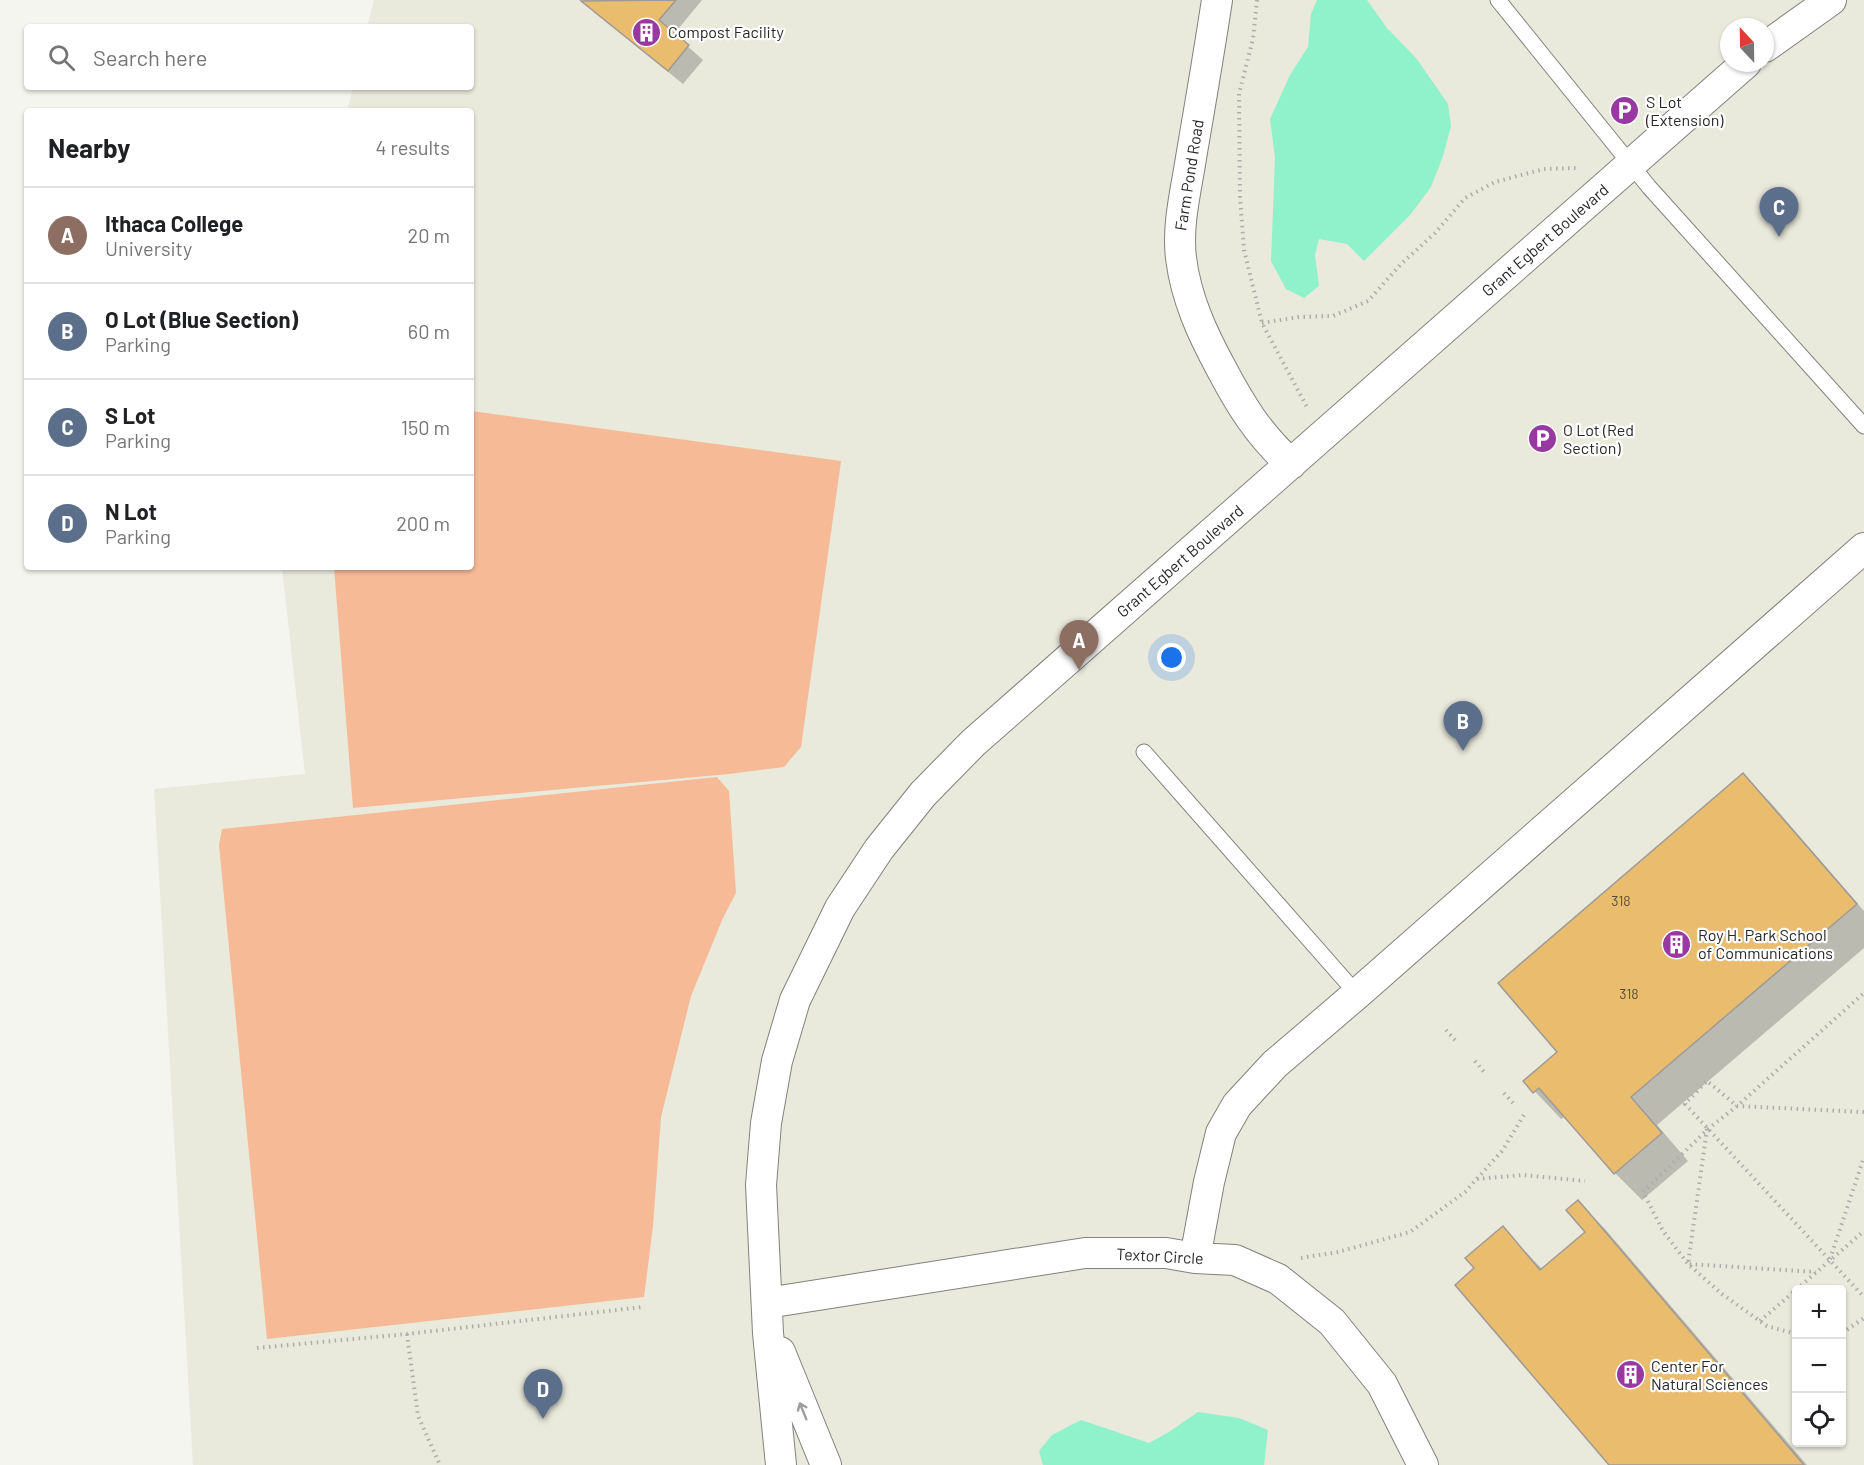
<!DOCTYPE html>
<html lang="en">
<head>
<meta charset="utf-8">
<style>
  body { margin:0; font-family:Barlow,sans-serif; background:#f6f6f6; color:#202124 }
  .controls { position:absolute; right:18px; bottom:18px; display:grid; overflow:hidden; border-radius:6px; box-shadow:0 2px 4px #0004 }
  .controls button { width:54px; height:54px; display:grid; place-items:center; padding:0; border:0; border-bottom:2px solid #e0e0e0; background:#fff; color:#202124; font:30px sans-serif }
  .compass { position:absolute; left:1720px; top:18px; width:54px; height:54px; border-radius:50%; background:#fff; box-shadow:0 2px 4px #0004; rotate:338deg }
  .you { position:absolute; left:1172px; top:658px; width:21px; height:21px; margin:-15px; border:4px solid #fff; border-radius:50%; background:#1a73e8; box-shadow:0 0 0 9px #1a73e833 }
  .badge { display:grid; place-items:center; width:39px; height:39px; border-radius:50%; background:#111827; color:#fff; font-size:20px; font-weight:700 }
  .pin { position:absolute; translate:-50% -50px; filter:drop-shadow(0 2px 3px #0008) }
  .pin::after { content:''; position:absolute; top:32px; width:21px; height:18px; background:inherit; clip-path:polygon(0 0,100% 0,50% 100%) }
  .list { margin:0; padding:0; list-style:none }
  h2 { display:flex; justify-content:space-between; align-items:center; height:78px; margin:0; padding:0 24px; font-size:26px }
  h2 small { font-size:20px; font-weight:400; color:#757577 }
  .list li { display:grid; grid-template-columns:39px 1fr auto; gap:18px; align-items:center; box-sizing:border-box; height:96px; padding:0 24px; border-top:2px solid #e0e0e0 }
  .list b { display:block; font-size:22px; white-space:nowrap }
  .list p { margin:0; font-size:20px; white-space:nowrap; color:#757577 }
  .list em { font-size:20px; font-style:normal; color:#757577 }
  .icon { flex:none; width:33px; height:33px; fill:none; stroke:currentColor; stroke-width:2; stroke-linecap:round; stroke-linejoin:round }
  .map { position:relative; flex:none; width:1864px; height:1465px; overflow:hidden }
  .search { position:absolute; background:#fff; box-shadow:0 2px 4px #0004; left:24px; top:24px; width:450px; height:66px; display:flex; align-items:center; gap:15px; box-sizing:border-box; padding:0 21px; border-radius:6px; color:#757577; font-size:22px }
  .panel { position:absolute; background:#fff; box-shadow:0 2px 4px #0004; left:24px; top:108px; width:450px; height:462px; border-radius:6px }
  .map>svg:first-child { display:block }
  .built { fill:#e9e9dc; fill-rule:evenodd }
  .green { fill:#f6ba97 }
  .water { fill:#90f2ca }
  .shadow { fill:#0003 }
  .building { fill:#eabc6e; stroke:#9e9b96; stroke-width:1.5 }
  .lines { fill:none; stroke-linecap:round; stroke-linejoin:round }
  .service-casing { stroke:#82827d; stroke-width:17 }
  .minor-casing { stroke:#82827d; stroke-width:32 }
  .path { stroke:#adada9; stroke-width:4; stroke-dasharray:1.5 4.5; stroke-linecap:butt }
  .service { stroke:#fff; stroke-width:15 }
  .minor { stroke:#fff; stroke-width:30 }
  .oneway { stroke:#9e9e9d }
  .labels { text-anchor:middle; stroke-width:4.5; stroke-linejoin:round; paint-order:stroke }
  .number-label { font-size:14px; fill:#584d38 }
  .poi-label { font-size:16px; fill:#282826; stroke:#fff; text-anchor:start }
  .street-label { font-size:16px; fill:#282826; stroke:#fff }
</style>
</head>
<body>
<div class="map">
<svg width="1864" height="1465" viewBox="0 0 1864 1465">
  <rect width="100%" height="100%" fill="#f5f5ef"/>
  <path class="built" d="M374,0H1864V1465H193L154,789L305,774L282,567H471V111H347L353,87H471V27H367ZM1729,27H1765V63H1729ZM1796,1290H1842V1442H1796Z"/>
  <path class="green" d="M471,411L841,461L801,747L784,767L729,774L353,808L334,567H471Z
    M717,777L729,791L736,893L723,918L691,996L661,1117L653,1226L644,1297L267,1339L219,845L222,829Z"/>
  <path class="water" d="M1317,0H1367L1387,28L1416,58L1448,104L1451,126L1443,156L1431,187L1410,215L1364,261L1347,244L1319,239L1315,255L1319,286L1304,298L1286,289L1271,261L1275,158L1270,119L1290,75L1308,47L1311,14Z
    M1198,1412L1239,1418L1268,1430L1264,1465H1043L1039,1451L1052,1435L1081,1420L1149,1443L1169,1432Z"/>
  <path class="shadow" d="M584,0H702L674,34L703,60L683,84L598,15Z
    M1743,775L1771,803L1864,911V948L1657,1125L1688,1161L1642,1200L1615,1173L1566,1116L1561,1119L1525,1081L1559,1052Z
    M1578,1202L1605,1229L1807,1465H1611L1476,1269L1502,1228L1543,1270L1587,1232Z"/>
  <path class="building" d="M676,0L659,20L689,45L668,71L581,1Z
    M1743,773L1857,904L1631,1097L1662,1133L1614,1174L1539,1088L1533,1093L1523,1081L1557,1052L1498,983Z
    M1578,1200L1597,1222L1804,1465H1609L1455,1285L1474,1268L1465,1258L1503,1226L1540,1270L1585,1232L1566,1210Z"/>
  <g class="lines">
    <defs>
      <path id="service" d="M1498,0L1649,187L1864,426
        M1144,752L1357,994"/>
      <path id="minor" d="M1217,0C1209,53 1200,105 1191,158C1186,191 1177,224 1181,258C1186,298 1202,333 1221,368C1241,406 1259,435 1291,464
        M1765,47L1831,0
        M1195,1258L1209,1182L1221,1133L1237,1105L1275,1064L1357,994L1864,548
        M767,1303L1085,1253H1166L1195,1258L1235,1260L1278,1279L1332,1322L1382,1384L1423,1465
        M780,1352L826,1465
        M781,1465L768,1333L761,1185L766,1123L777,1061L795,1000L840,908L879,849L923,794L973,743L1746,63"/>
    </defs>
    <use href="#service" class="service-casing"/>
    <use href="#minor" class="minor-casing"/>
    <path class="path" d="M1257,0L1253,39L1239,94L1240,197L1244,250L1262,323L1308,409
      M1262,323L1299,317L1333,316L1368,301L1401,264L1435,233L1465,198L1495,182L1544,169L1579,168
      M1446,1030L1455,1040
      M1475,1061L1484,1072
      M1504,1093L1513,1103
      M1864,1112L1737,1106L1707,1081L1685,1104L1864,1297
      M1707,1129L1688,1264L1816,1272
      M1477,1179L1523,1175L1585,1181
      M1301,1258L1338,1252L1410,1232L1465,1192L1502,1151L1524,1115
      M1830,1259L1864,1157
      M1760,1321L1864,1231
      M1842,1333L1864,1318
      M407,1334L418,1416L440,1465
      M1796,1334L1767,1326L1722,1294L1688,1264L1663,1231L1643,1192L1708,1129L1737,1106L1864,993
      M257,1348L407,1334L643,1307"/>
    <use href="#service" class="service"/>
    <use href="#minor" class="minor"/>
  </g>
  <defs><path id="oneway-shaft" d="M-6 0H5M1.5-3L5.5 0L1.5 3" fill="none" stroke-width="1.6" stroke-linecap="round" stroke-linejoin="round" transform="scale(1.5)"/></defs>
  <use class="oneway" href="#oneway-shaft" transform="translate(803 1411) rotate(-112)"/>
  <defs>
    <symbol id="building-disc" viewBox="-11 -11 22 22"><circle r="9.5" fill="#9839a1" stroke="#fff"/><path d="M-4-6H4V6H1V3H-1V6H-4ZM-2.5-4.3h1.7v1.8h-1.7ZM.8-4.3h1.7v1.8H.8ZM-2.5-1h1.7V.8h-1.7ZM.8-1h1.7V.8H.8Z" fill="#fff"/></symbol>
    <symbol id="parking-disc" viewBox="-11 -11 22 22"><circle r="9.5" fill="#9839a1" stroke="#fff"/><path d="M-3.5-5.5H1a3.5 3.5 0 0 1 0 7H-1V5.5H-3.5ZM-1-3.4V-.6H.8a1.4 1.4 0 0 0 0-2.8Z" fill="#fff"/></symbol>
  </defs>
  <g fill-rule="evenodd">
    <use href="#building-disc" x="630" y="16" width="33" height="33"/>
    <use href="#parking-disc" x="1608" y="94" width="33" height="33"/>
    <use href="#parking-disc" x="1526" y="422" width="33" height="33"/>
    <use href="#building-disc" x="1660" y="928" width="33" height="33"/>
    <use href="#building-disc" x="1614" y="1358" width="33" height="33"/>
  </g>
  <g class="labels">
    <g class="number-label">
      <text x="1621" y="906">318</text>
      <text x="1629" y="999">318</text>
    </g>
    <g class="poi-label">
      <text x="668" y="38">Compost Facility</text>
      <text x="1646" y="108">S Lot<tspan x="1646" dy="18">(Extension)</tspan></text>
      <text x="1563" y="436">O Lot (Red<tspan x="1563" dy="18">Section)</tspan></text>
      <text x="1698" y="941">Roy H. Park School<tspan x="1698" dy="18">of Communications</tspan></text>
      <text x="1651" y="1372">Center For<tspan x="1651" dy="18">Natural Sciences</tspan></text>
    </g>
    <g class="street-label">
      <text transform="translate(1189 175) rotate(-81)" y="6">Farm Pond Road</text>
      <text transform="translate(1545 240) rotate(-41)" y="6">Grant Egbert Boulevard</text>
      <text transform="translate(1180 561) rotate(-41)" y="6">Grant Egbert Boulevard</text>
      <text transform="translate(1160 1256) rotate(3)" y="6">Textor Circle</text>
    </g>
  </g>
</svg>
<div class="controls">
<button>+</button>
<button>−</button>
<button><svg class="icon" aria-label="locate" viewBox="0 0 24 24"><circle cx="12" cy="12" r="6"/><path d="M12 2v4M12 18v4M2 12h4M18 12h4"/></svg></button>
</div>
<svg class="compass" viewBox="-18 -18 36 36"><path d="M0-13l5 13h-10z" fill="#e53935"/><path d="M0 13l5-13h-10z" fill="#757577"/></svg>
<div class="you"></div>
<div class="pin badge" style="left:1079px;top:670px;background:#8d6e63">A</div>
<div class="pin badge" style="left:1463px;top:751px;background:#5c6f8a">B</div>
<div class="pin badge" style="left:1779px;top:237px;background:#5c6f8a">C</div>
<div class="pin badge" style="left:543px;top:1419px;background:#5c6f8a">D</div>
<div class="search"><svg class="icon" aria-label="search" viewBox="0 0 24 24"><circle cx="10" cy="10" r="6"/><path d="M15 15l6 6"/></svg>Search here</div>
<section class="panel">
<h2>Nearby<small>4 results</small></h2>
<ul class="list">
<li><span class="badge" style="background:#8d6e63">A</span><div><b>Ithaca College</b><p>University</p></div><em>20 m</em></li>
<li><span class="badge" style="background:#5c6f8a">B</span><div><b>O Lot (Blue Section)</b><p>Parking</p></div><em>60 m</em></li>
<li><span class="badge" style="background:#5c6f8a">C</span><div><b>S Lot</b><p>Parking</p></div><em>150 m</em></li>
<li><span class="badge" style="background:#5c6f8a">D</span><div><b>N Lot</b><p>Parking</p></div><em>200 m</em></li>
</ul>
</section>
</div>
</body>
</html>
